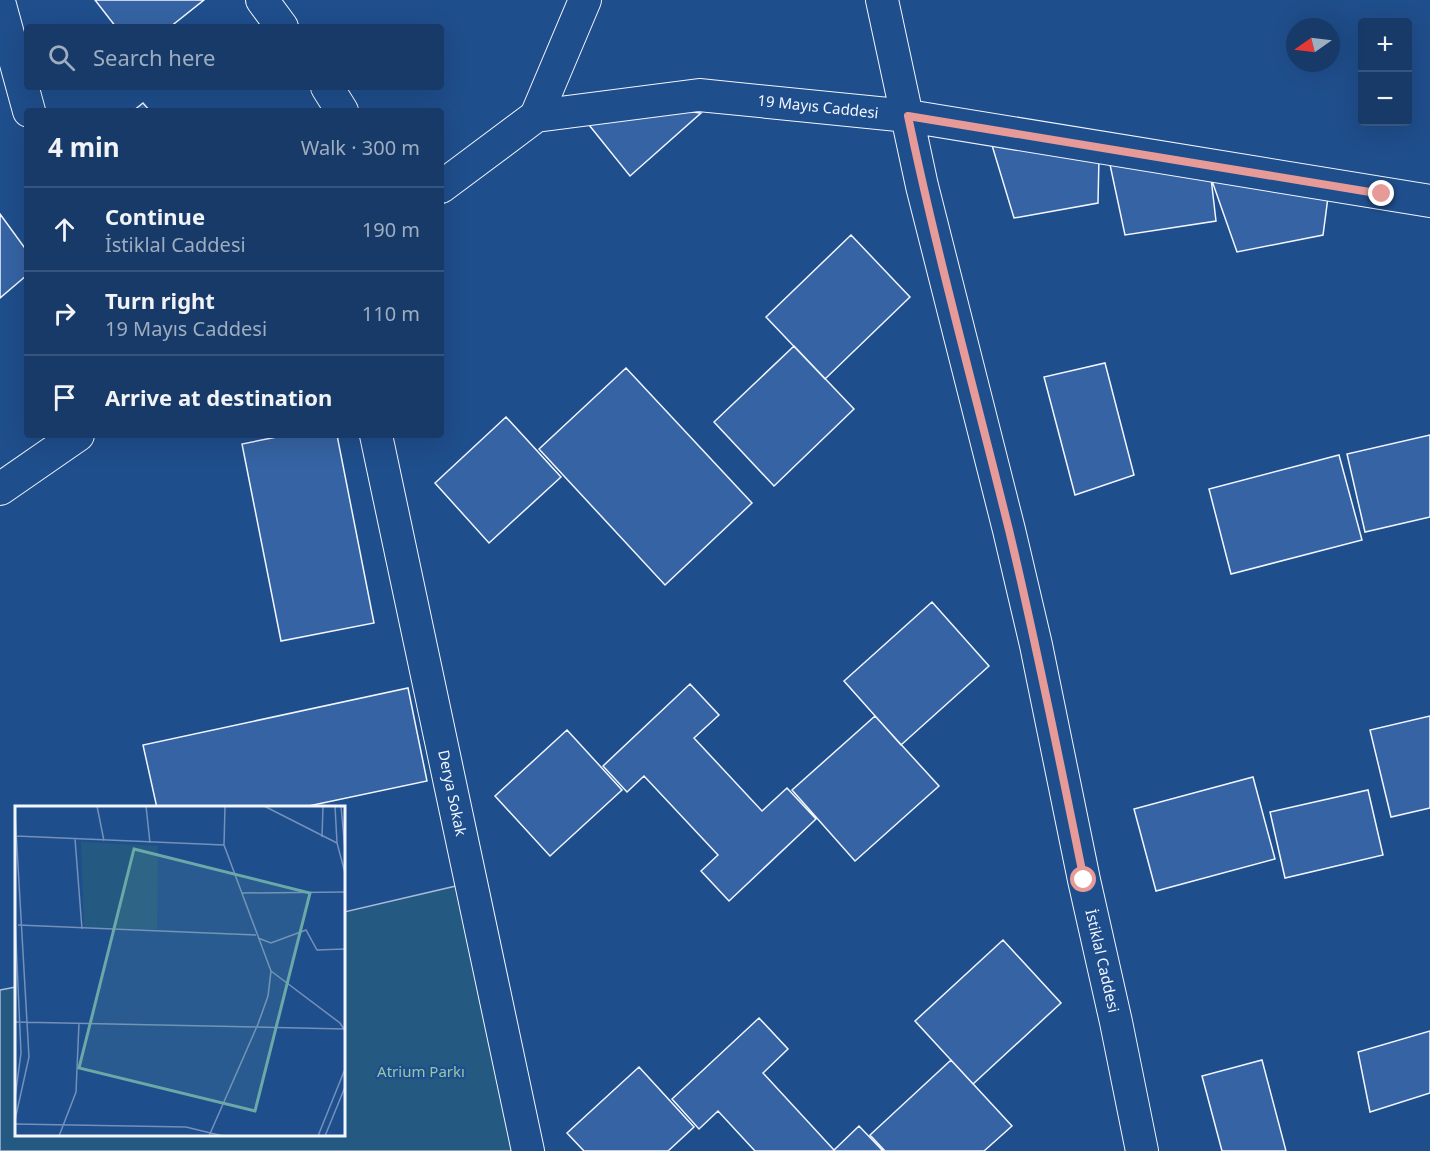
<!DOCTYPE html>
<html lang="en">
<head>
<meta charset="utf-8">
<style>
  body { margin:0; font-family:"Noto Sans",sans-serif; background:#244571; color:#f1f3f6 }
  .controls { position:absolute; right:18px; top:18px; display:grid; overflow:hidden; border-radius:6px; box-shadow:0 6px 24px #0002 }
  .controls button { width:54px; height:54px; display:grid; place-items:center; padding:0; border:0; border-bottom:2px solid #36547d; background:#173a69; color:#f1f3f6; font:30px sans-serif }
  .compass { position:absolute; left:1286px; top:18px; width:54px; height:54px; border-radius:50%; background:#173a69; box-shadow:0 6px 24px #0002; rotate:256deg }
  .stop { position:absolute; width:18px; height:18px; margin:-14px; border:4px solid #e69b98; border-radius:50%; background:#fff }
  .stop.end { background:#e69b98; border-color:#fff; box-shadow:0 2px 6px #0008 }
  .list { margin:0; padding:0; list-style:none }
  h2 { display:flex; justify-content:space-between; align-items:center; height:78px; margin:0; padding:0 24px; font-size:26px }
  h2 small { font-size:20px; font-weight:400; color:#9eadc0 }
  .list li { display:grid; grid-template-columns:39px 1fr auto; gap:18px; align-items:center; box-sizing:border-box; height:84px; padding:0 24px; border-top:2px solid #36547d }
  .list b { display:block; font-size:22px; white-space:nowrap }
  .list p { margin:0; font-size:20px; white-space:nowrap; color:#9eadc0 }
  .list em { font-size:20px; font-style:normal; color:#9eadc0 }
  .icon { flex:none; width:33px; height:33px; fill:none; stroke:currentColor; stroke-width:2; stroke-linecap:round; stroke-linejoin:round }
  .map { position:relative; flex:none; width:1430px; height:1151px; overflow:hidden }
  .search { position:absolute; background:#173a69; box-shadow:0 6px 24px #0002; left:24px; top:24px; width:420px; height:66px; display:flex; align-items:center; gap:15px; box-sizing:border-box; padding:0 21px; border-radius:6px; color:#9eadc0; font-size:22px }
  .panel { position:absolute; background:#173a69; box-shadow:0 6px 24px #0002; left:24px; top:108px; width:420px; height:330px; border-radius:6px }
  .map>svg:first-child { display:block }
  .green { fill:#245a82; stroke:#a8bbd7; stroke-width:1.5 }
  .building { fill:#3563a3; stroke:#f2f6ff; stroke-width:1.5 }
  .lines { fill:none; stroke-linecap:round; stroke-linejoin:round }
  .minor-casing { stroke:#f2f6ff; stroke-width:34 }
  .minor { stroke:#1f4e8c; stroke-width:32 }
  .route { stroke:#e69b98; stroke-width:8 }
  .labels { text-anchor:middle; stroke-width:4.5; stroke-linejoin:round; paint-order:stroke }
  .street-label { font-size:15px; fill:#f2f6ff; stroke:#1f4e8c }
  .park-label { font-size:15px; fill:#97c8a6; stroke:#1f4e8c }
  .inset-road { fill:none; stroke:#7391ba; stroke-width:1.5 }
  .view { fill:#6aa9a8; fill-opacity:0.15; stroke:#6aa9a8; stroke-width:3 }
  .inset-edge { fill:none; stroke:#f2f6ff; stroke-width:3 }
</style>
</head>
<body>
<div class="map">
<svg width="1430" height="1151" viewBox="0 0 1430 1151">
  <rect width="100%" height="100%" fill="#1f4e8c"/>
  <path class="green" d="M456,886L519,1151H0V990L16,987V1134H344V912Z"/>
  <path class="building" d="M95,0H204L170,27H116Z
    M143,103L150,111H133Z
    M657,108L701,113L630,176L585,120Z
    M991,142L1099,157L1098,203L1014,218Z
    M1109,160L1211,178L1216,221L1125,235Z
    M1211,178L1328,197L1323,235L1237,252Z
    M0,214L27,251V275L0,298Z
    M851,235L910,297L825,379L766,317Z
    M794,346L854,409L774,486L714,422Z
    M1105,363L1134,475L1075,495L1044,377Z
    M626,368L752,503L665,585L539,449Z
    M506,417L561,477L489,543L435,483Z
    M287,435H337L374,623L281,641L242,444Z
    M1430,435V517L1365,532L1347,454Z
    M1339,455L1362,540L1231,574L1209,489Z
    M932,602L989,666L901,745L844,681Z
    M690,684L719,715L694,738L762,811L787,788L816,819L729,901L701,871L718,855L644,776L627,792L603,766Z
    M408,688L427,781L299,808H157L143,745Z
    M875,716L939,786L855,861L792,790Z
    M1430,716V808L1391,817L1370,730Z
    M567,730L622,790L550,856L495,796Z
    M1253,777L1275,859L1156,891L1134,809Z
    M1368,790L1383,855L1285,878L1270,812Z
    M1003,940L1061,1003L973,1084L915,1021Z
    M759,1018L788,1049L763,1073L834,1150L859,1126L883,1151H755L718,1111L699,1129L672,1099Z
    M1430,1031V1093L1370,1112L1358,1052Z
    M951,1060L1012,1126L984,1151H885L870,1135Z
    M1262,1060L1286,1151H1222L1202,1076Z
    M639,1067L694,1127L668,1151H584L567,1133Z"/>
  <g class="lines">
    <defs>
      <path id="minor" d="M262,0L282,27
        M882,0L922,186L1009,530L1036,645L1084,880L1116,1022L1142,1151
        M0,5L29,111
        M327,87L342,111
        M536,116L585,0
        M441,187L536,116L699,95L908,116L1430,201
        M376,435L528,1151
        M0,489L78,435"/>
    </defs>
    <use href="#minor" class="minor-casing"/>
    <use href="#minor" class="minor"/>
  </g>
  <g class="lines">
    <path class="route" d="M1084,880C1060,763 1037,646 1009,530C975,392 937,255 908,116L1382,194"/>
  </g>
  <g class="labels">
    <g class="street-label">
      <text transform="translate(818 107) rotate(6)" y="5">19 Mayıs Caddesi</text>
      <text transform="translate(452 793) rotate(78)" y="5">Derya Sokak</text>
      <text transform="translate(1102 961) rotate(77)" y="5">İstiklal Caddesi</text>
    </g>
    <g class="park-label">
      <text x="421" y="1077">Atrium Parkı</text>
    </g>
  </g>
  <g transform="translate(15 806)">
    <rect width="330" height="330" fill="#1f4e8c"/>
    <path d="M66,36L143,40L142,123L69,122Z" fill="#245a82"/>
    <path class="inset-road" d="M82,0L89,35M131,0L135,37M249,0L322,37M320,0L322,37L330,67M326,0L330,44M0,7L14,251L0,314M1,30L209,39M307,31L308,0M60,33L67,123M227,87L330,86M0,112L6,247L0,292M3,119L241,129M243,132L256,137L291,124L302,144L330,143M256,165L325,217L329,223M0,216L330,223M0,318L171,321L208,330M44,330L61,286L64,217M194,330L243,218L253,190L256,165L209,39L210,0M303,330L330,263M310,330L330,281"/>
    <path class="view" d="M119,43L295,87L240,305L64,262Z"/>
    <rect width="330" height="330" class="inset-edge"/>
  </g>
</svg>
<div class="controls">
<button>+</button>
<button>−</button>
</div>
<svg class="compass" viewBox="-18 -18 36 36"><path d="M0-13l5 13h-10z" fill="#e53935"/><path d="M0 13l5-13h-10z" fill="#9eadc0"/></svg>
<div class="stop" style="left:1084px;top:880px"></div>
<div class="stop end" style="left:1382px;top:194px"></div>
<div class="search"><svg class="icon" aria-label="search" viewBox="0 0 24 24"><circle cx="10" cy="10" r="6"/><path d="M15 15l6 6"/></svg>Search here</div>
<section class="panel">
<h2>4 min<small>Walk · 300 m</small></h2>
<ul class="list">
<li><svg class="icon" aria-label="ahead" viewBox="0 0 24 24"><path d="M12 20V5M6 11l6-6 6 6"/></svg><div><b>Continue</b><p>İstiklal Caddesi</p></div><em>190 m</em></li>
<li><svg class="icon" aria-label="right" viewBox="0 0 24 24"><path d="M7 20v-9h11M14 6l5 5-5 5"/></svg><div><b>Turn right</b><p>19 Mayıs Caddesi</p></div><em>110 m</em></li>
<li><svg class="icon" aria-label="arrive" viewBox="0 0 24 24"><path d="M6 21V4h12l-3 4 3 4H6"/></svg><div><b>Arrive at destination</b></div></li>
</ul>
</section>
</div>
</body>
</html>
